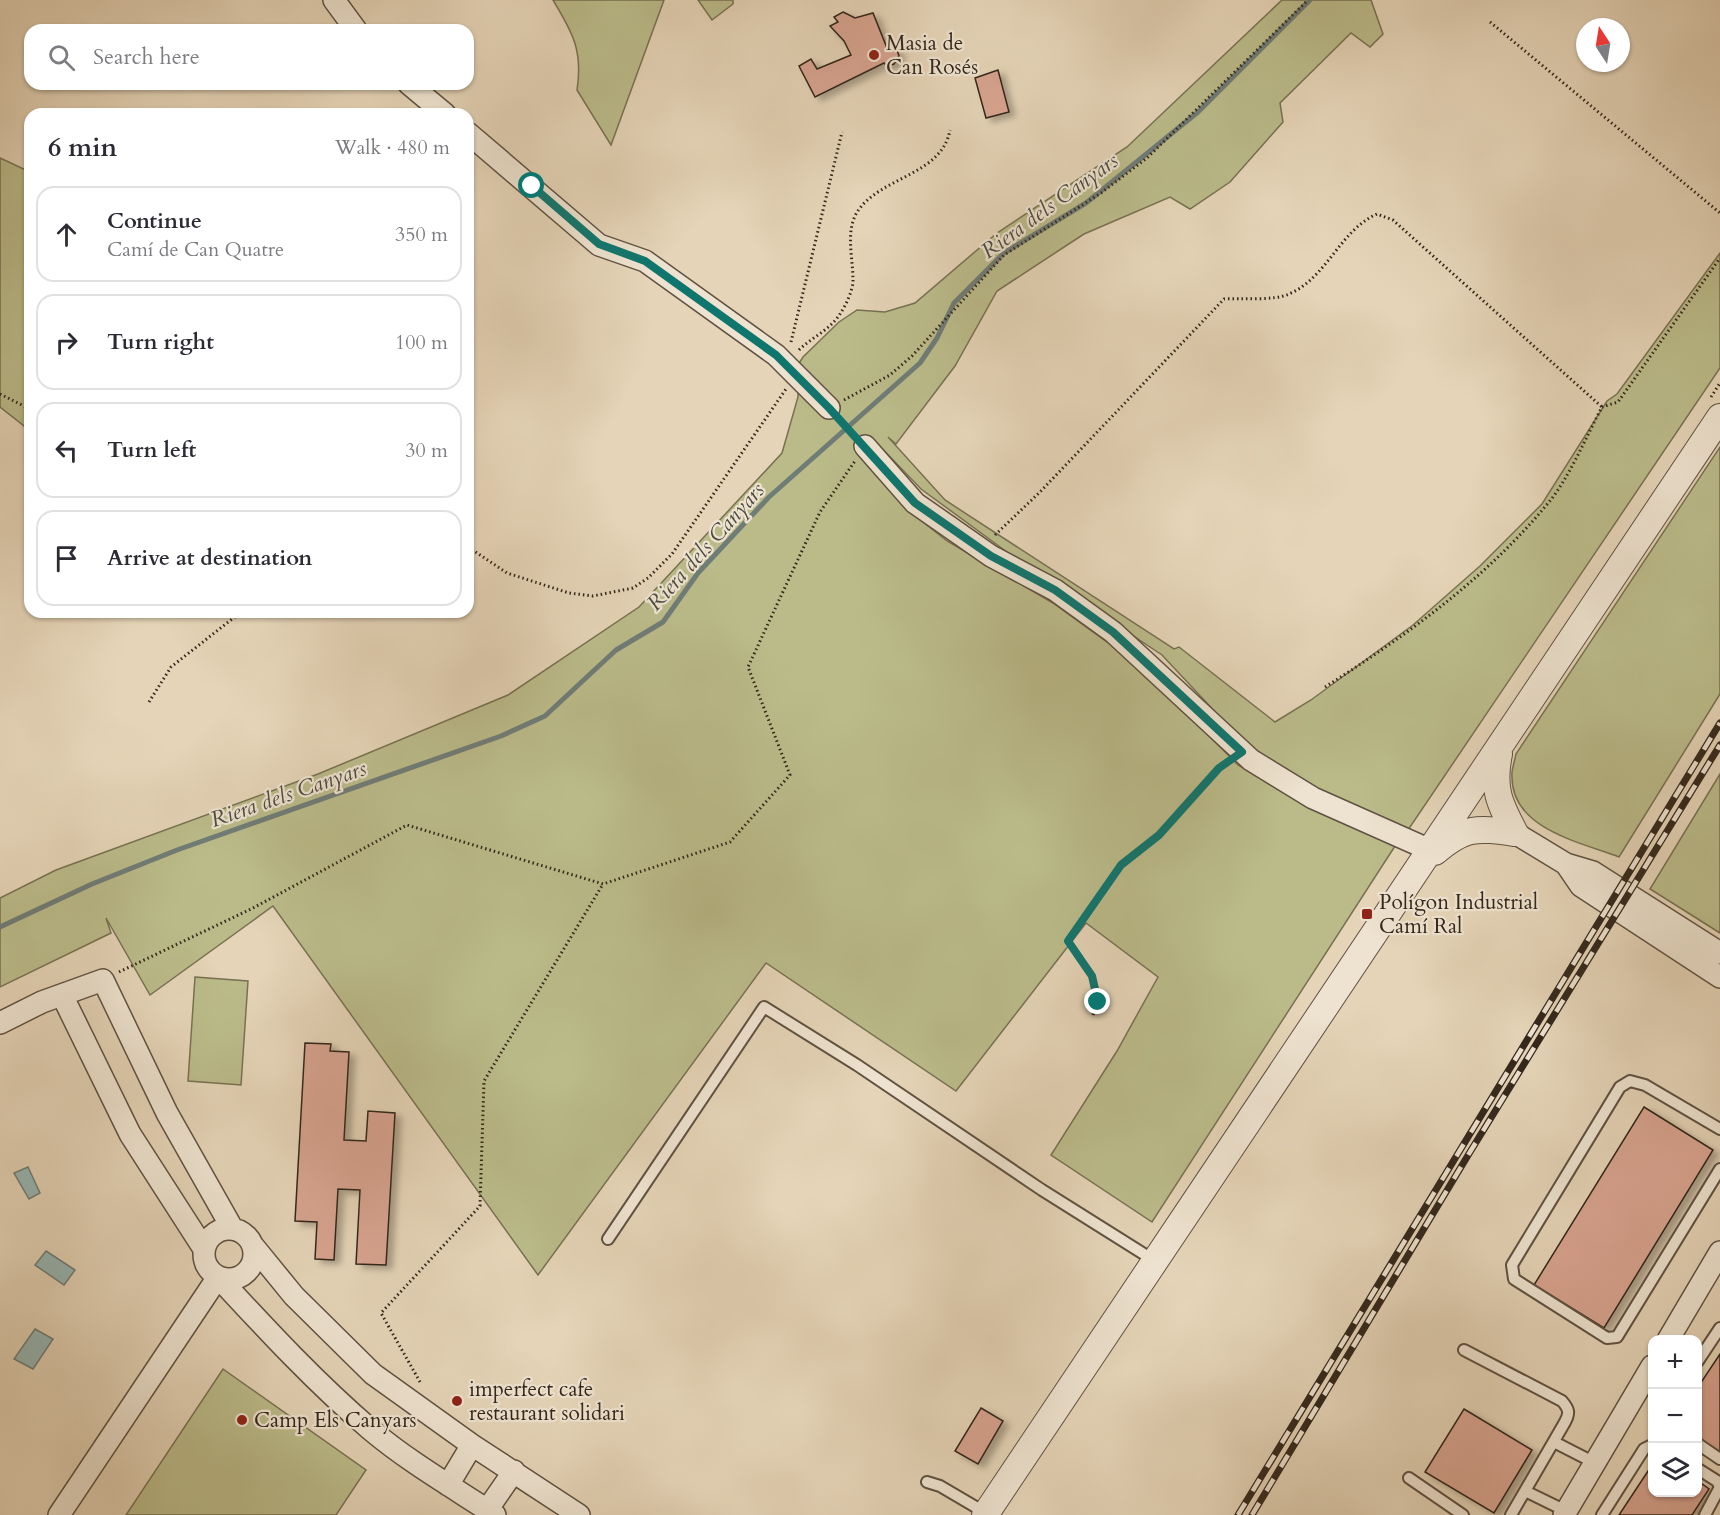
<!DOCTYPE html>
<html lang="en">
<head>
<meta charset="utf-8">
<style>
  body { margin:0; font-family:Cardo,serif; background:#f7f7f7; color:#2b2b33 }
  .controls { position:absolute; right:18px; bottom:18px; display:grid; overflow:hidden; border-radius:12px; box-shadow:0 2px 4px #0004 }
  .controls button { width:54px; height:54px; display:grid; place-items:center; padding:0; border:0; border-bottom:2px solid #e1e1e2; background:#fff; color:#2b2b33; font:30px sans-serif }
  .compass { position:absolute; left:1576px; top:18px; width:54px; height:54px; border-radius:50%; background:#fff; box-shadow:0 2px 4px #0004; rotate:348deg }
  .stop { position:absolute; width:18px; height:18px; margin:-14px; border:4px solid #0f766e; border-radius:50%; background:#fff }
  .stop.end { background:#0f766e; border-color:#fff; box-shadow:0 2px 6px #0008 }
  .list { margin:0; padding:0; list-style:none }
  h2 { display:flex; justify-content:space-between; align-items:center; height:78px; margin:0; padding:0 24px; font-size:26px }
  h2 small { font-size:20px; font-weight:400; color:#7c7c81 }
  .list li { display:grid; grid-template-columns:39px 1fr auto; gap:18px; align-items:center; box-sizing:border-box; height:96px; margin:0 12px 12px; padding:0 12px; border:2px solid #e1e1e2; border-radius:18px }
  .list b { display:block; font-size:22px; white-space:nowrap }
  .list p { margin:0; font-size:20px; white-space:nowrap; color:#7c7c81 }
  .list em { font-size:20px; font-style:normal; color:#7c7c81 }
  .icon { flex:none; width:33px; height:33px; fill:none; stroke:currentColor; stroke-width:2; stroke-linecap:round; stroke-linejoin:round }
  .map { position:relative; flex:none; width:1720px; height:1515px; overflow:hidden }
  .search { position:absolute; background:#fff; box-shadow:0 2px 4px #0004; left:24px; top:24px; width:450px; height:66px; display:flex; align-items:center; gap:15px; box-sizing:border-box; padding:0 21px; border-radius:18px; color:#7c7c81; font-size:22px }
  .panel { position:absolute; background:#fff; box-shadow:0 2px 4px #0004; left:24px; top:108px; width:450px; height:510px; border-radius:18px }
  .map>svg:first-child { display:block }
  .green { fill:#bbbb8a; stroke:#777152; stroke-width:1.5 }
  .water { fill:#97b7b5; stroke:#6f7d77; stroke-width:1.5 }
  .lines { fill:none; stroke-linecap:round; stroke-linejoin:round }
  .stream { stroke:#6f7d77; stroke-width:5 }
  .building { fill:#d7a38f; stroke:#33271b; stroke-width:1.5; filter:url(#shadow) }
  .service-casing { stroke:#605242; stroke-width:14 }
  .minor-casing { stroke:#605242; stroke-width:24 }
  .tertiary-casing { stroke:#605242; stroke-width:28 }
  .path { stroke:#33271b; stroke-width:3; stroke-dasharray:1.5 3; stroke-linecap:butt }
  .service { stroke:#eee3d0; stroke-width:10 }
  .minor { stroke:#eee3d0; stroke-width:21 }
  .tertiary { stroke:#eee3d0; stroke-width:26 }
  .rail-casing { stroke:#33271b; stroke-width:7 }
  .rail { stroke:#eee3d0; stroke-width:4.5; stroke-dasharray:14; stroke-linecap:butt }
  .route { stroke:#0f766e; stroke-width:8 }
  .poi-dot { fill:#8f2418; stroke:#eee3d0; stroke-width:2 }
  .labels { text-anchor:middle; stroke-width:4.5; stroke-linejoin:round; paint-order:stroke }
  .poi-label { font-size:21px; fill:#33271b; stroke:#eee3d0; text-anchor:start }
  .water-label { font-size:22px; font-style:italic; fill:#4c4b42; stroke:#eee3d0 }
</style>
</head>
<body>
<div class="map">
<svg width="1720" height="1515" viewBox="0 0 1720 1515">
  <defs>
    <filter id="shadow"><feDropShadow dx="6" dy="4" stdDeviation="3" flood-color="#0004"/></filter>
  </defs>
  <rect width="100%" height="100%" fill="#e5d4b7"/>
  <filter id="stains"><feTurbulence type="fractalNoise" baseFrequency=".00333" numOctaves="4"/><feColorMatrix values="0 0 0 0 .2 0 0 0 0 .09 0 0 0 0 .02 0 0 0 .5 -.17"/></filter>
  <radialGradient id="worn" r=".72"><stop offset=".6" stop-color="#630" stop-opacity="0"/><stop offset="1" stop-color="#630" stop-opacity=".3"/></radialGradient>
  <path class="green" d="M553,0H664L611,145L577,90C583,51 573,33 553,0Z
    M698,0H733V4L712,20Z
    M1282,0H1371L1383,34L1370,47L1351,33L1280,103L1283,122L1230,182L1190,209L1170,197L1084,234L997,291L955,366L896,444L888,437L945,500L1174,649L1179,647L1275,722L1311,700L1413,625L1480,566L1542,504L1607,401L1617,394L1720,253V368L1408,830L1303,786L1249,748L1162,655L1007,552L921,489L870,436L856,448L913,514L947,541L1053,603L1140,666L1238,765L1281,791L1397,843L1152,1222L1051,1155L1117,1051L1158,977L1086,923L956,1091L766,963L538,1275L273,906L150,995L106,918L111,933L0,987V898L56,870L318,774L508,695L639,607L782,453L798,397V365L803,357L839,322L857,310L885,312L915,303L997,233L1127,147Z
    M0,158L30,172V440L24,426L0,407Z
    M1720,447V694L1619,857C1580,842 1512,829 1512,777C1511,770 1515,761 1516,754Z
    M1720,774V933L1650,889Z
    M195,977L248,981L241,1085L188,1081Z
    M223,1369L366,1470L336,1515H126Z"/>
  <path class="water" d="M28,1167L40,1193L29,1199L14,1173Z
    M46,1251L75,1270L64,1285L35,1265Z
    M35,1329L53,1339L33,1369L14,1359Z"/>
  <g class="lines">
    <path class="stream" d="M0,927L92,884L177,850L501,736L545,716L616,650L663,622L698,573L769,497L920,363L937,338L954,303L1004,253L1086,203L1198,112L1310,0"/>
  </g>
  <path class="building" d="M843,12L855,18L873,13L887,48L897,50L899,56L894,64L887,66L884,63L815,97L799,66L811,59L817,69L851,55L844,41L830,26L838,22L834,17Z
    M998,70L1009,112L986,118L975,78Z
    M305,1043L331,1044L330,1051L349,1052L344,1140L366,1141L368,1111L395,1113L386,1265L356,1264L360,1190L338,1189L334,1260L315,1259L317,1222L295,1221Z
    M1644,1107L1713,1150L1604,1328L1534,1285Z
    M1720,1354V1454L1698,1439V1387Z
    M981,1408L1003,1421L978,1464L955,1451Z
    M1464,1409L1532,1450L1494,1513L1425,1472Z
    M1652,1465V1492H1698V1481L1709,1489L1692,1515H1619Z"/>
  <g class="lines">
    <defs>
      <path id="service" d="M1720,1129L1645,1085L1630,1081L1620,1087L1512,1265L1514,1279L1607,1338L1617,1337L1720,1169
        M608,1239L764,1007L857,1065L1042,1190L1155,1261
        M1464,1350L1562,1401C1569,1409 1570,1413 1565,1422L1511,1515
        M1698,1361L1720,1328
        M1554,1442L1595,1463
        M1698,1444L1720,1459
        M1698,1469L1717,1481L1720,1487L1705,1515
        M1409,1478L1463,1515
        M927,1482L940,1486L986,1513
        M1525,1491L1566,1511
        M1602,1515L1644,1449L1652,1445"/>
      <path id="minor" d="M334,0L356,30
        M409,84L445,114
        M468,133L599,245L645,261L776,355L829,408
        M865,446L915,503L991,556L1055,590L1113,632L1251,760L1313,798L1430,850
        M1515,833L1566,864L1593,872L1720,953
        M1566,864L1581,886L1720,977
        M62,995L130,1134L204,1249
        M0,1023L42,1002L103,980L167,1113L232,1228
        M204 1254a25 25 0 1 1 50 0a25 25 0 1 1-50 0Z
        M254,1247L294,1296L373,1374L472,1445L579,1515
        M218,1277C267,1330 316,1383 371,1430C409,1462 454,1488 495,1515
        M1668,1340L1720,1252
        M448,1485L472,1445
        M487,1510L514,1471
        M59,1515L218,1277
        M1564,1515L1652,1366"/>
      <path id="tertiary" d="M1499,754C1492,788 1499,803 1515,833
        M1435,852C1465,826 1477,828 1515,833
        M985,1515L1720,417"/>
    </defs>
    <use href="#service" class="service-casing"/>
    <use href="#minor" class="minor-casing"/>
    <use href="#tertiary" class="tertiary-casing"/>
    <path class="path" d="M1490,22L1720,213
      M791,342L842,132
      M799,350C812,337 830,330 840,314C846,305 853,290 853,280C853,256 844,228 860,208C885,176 942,174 950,130
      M0,394L30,409
      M1711,397L1720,383
      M844,400L890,375L912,356L1004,255L1101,193L1147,158L1308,0
      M842,422L852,433
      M995,535L1040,492L1224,299C1241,298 1274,301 1289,294C1327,278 1340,230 1377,214L1393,220L1602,407
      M468,547L507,573L569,593L593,596L633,588L648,578L672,554L786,389
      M1325,687C1407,635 1487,578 1549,502C1569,478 1587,435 1602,407L1618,402L1720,258
      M149,702L171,667L241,612
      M119,972L253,908L407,825L603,884L730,842L790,775L748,667L820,512L855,461
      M1093,1015C1103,987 1083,964 1068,941L1121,865L1159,835L1226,763
      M420,1382L381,1313L480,1206L484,1081L603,884"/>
    <use href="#service" class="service"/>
    <use href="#minor" class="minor"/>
    <use href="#tertiary" class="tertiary"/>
    <defs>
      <path id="rail" d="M1238,1515L1720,723
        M1252,1515L1470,1152L1720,745"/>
    </defs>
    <use href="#rail" class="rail-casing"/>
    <use href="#rail" class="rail"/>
  </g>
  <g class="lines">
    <path class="route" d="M532,186L599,244L645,261L776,355L829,408L915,503L991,556L1055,590L1113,632L1242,752L1219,768L1159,835L1121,865L1068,941L1092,976L1098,1002"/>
  </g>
  <g class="poi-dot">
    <circle cx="874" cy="55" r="6"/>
    <rect x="1361" y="908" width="12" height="12" rx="3"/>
    <circle cx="457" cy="1401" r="6"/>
    <circle cx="242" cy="1420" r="6"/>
  </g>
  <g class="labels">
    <g class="poi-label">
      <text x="886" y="50">Masia de<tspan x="886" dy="24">Can Rosés</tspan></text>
      <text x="1379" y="909">Polígon Industrial<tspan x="1379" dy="24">Camí Ral</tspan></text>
      <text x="469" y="1396">imperfect cafe<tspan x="469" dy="24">restaurant solidari</tspan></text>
      <text x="254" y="1427">Camp Els Canyars</text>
    </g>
    <g class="water-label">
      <text transform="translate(1049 205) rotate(-36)" y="8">Riera dels Canyars</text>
      <text transform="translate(705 546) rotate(-48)" y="8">Riera dels Canyars</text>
      <text transform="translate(288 793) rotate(-19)" y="8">Riera dels Canyars</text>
    </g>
  </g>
  <rect width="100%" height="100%" filter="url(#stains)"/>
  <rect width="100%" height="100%" fill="url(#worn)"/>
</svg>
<div class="controls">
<button>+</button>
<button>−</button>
<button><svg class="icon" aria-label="layers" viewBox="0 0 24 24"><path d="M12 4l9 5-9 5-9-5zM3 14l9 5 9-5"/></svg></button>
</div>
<svg class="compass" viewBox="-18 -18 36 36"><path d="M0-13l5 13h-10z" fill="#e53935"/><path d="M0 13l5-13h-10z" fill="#7c7c81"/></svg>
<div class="stop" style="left:532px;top:186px"></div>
<div class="stop end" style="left:1098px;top:1002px"></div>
<div class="search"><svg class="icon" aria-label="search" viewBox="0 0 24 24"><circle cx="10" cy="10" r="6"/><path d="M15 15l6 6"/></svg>Search here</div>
<section class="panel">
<h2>6 min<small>Walk · 480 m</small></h2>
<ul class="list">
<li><svg class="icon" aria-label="ahead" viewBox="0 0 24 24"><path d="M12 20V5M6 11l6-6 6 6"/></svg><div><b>Continue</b><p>Camí de Can Quatre</p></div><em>350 m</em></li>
<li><svg class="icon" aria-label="right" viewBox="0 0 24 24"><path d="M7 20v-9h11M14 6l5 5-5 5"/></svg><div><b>Turn right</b></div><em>100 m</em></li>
<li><svg class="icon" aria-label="left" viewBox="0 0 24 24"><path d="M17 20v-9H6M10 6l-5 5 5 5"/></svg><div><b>Turn left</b></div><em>30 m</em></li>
<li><svg class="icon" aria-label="arrive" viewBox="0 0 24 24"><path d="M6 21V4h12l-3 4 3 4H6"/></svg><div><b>Arrive at destination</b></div></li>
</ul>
</section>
</div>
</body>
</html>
